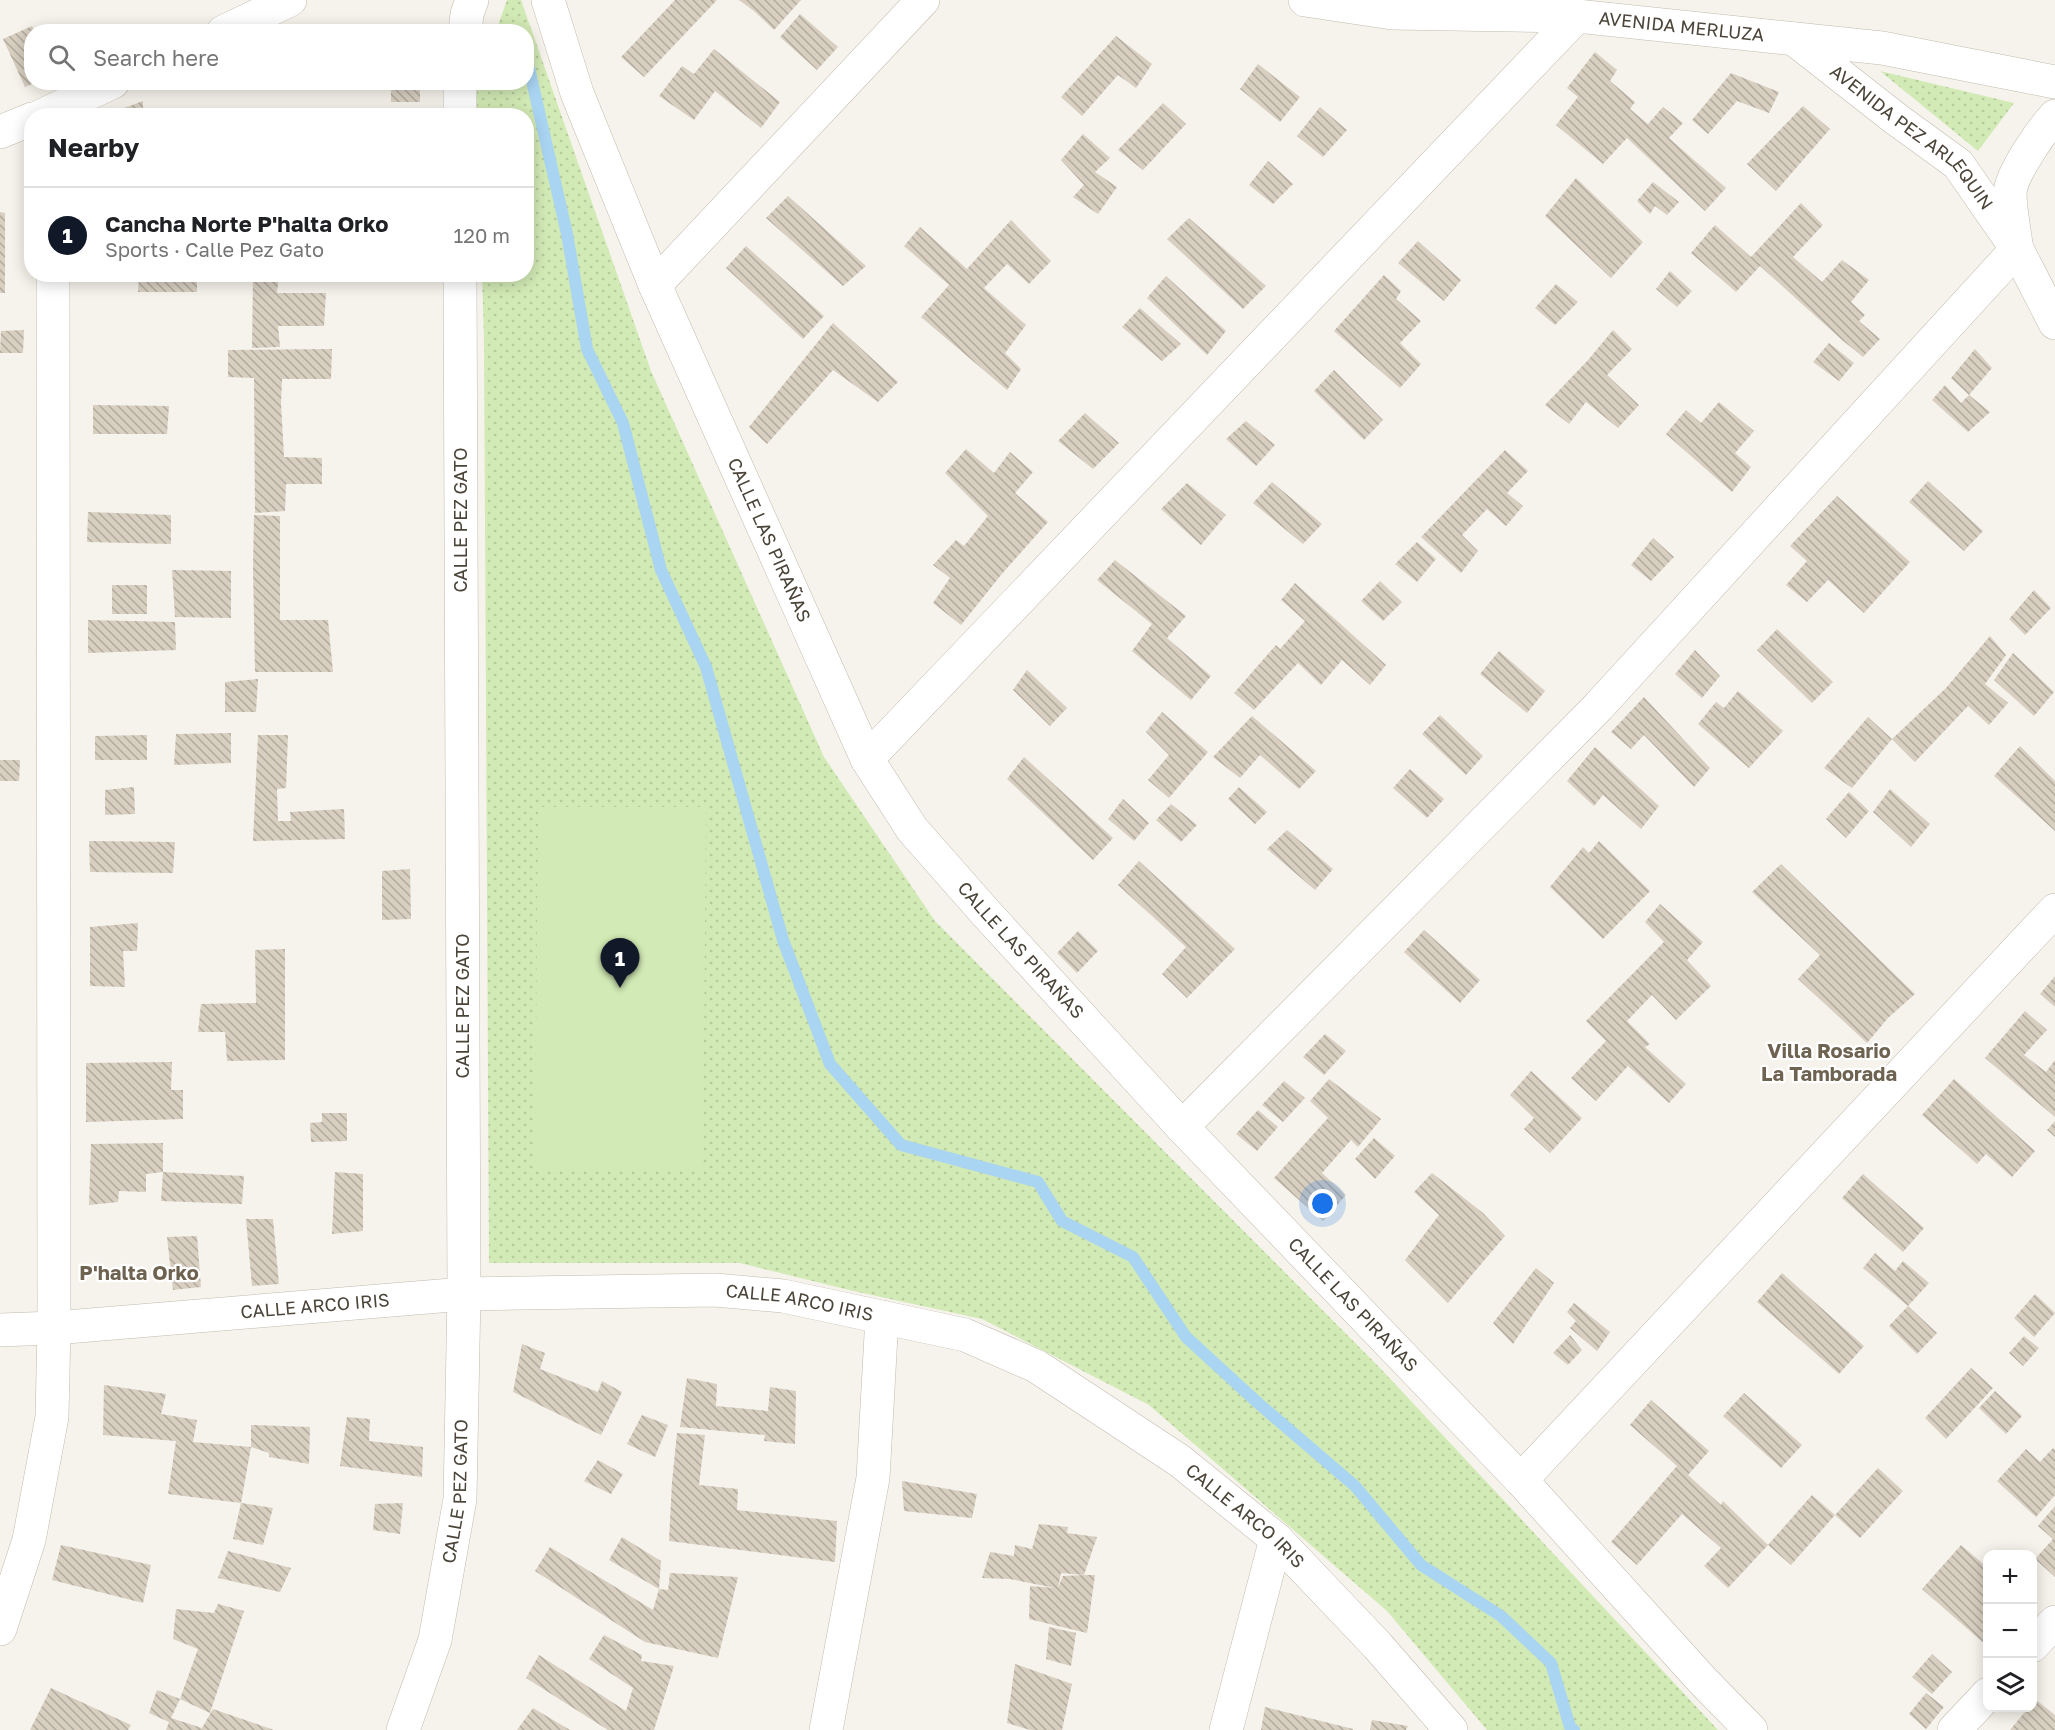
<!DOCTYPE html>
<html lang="en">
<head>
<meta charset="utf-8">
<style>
  body { margin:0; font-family:"Golos Text",sans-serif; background:#f6f6f6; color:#202124 }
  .controls { position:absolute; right:18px; bottom:18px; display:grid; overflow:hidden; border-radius:12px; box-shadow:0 3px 15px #0003 }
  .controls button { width:54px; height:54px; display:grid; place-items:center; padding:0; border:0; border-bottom:2px solid #e0e0e0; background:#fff; color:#202124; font:30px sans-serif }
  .you { position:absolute; left:1323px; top:1204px; width:21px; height:21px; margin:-15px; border:4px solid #fff; border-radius:50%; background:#1a73e8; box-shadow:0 0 0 9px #1a73e833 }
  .badge { display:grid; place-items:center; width:39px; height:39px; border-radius:50%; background:#111827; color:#fff; font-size:20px; font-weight:700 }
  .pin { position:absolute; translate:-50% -50px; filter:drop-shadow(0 2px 3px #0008) }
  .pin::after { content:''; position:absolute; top:32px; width:21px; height:18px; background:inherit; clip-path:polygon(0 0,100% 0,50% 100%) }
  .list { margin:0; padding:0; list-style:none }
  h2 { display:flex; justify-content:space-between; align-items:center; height:78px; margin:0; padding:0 24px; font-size:26px }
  h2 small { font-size:20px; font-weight:400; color:#757577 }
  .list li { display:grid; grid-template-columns:39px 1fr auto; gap:18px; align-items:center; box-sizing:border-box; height:96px; padding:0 24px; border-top:2px solid #e0e0e0 }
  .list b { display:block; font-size:22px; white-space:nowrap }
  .list p { margin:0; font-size:20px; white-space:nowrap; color:#757577 }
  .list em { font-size:20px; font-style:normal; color:#757577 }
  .icon { flex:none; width:33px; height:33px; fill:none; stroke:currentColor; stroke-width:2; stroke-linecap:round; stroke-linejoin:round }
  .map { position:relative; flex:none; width:2055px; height:1730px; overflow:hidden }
  .search { position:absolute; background:#fff; box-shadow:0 3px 15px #0003; left:24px; top:24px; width:510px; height:66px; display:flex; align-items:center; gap:15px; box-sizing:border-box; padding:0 21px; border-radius:24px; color:#757577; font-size:22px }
  .panel { position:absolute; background:#fff; box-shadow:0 3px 15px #0003; left:24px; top:108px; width:510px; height:174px; border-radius:24px }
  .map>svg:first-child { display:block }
  .green { fill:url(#green-dots) }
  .pitch { fill:#d2eab5 }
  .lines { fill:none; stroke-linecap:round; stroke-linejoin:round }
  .stream { stroke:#a9d4f2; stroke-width:12 }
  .building { fill:url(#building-back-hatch); fill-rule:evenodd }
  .minor-casing { stroke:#c2bbae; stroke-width:34 }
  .minor { stroke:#fff; stroke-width:33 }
  .labels { text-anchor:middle; stroke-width:4.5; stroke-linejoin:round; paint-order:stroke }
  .street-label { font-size:18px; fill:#4b4439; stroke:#fff }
  .neighbourhood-label { font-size:20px; font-weight:bold; fill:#6e6250; stroke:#fff }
</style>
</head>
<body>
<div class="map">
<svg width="2055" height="1730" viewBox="0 0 2055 1730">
  <defs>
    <pattern id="green-dots" width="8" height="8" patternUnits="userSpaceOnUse" patternTransform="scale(1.5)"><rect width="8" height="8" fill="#d2eab5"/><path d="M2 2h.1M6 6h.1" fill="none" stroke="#b6ca9c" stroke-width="1.8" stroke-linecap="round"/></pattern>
    <pattern id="building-back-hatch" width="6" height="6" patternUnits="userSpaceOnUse" patternTransform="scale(1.5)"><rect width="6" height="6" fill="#d8cfc1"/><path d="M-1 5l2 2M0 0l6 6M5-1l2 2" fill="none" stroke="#b1aa9e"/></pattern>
  </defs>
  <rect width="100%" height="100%" fill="#f6f3ec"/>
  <path class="green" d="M507,0H521L651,371L824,757L935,921L1381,1369L1718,1730H1487L1387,1611L1149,1405L982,1319L849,1290L740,1263H489L484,339L482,275L526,274V116L476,115L475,91L478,83L526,82V32L496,31Z
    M1880,71L2014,103L1978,151Z"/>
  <path class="pitch" d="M538,807H706L703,1169L535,1168Z"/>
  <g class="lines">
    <path class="stream" d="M529,68L567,234L587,349L623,423L661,570L706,667L783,940L830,1064L901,1145L1038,1182L1062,1221L1133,1257L1186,1337L1258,1403L1355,1486L1421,1565L1501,1616L1551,1663L1570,1727L1574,1730"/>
  </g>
  <path class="building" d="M675,0H717L644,77L621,57Z
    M739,0H801L774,30L754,11Z
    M800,14L838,47L817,70L780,37Z
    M32,26L35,32H32V84L25,87L3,39Z
    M1116,36L1152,64L1136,88L1118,75L1082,116L1061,97Z
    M714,49L780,102L761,128L715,91L694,120L659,96L682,66L694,74Z
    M1595,52L1617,70L1610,81L1635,102L1630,109L1648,124L1663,107L1683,123L1669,138L1726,188L1705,211L1627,138L1603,164L1556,125L1578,97L1567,88Z
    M1258,64L1300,97L1280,122L1240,89Z
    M1731,73L1779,92L1769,113L1737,101L1708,134L1692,120Z
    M391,82H420V102H391Z
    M143,101V116H106V115Z
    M1163,103L1186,124L1143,170L1118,150Z
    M1803,106L1830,129L1776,191L1747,164Z
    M1320,107L1347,130L1323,157L1297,136Z
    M1083,134L1110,158L1095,172L1117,187L1098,214L1073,197L1084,185L1061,160Z
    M1268,161L1293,184L1273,204L1249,185Z
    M1576,178L1643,242L1611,278L1545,216Z
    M1653,182L1679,202L1667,215L1655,206L1650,214L1637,201Z
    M788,196L866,266L843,286L766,218Z
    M1801,203L1823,225L1793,257L1822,282L1842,260L1869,280L1851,302L1865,315L1859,321L1880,339L1863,357L1842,340L1760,266L1736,292L1691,253L1715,225L1751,257Z
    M0,212L5,213V293H0Z
    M1189,218L1266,286L1243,309L1167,239Z
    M1011,220L1051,261L1029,284L1007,264L984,288L1026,325L1005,353L1021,369L1007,390L921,317L949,285L904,246L920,227L967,269Z
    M1418,241L1461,280L1444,301L1398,263Z
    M746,246L824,316L803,339L726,268Z
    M1670,271L1692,291L1677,307L1656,289Z
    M139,274H197V292H138Z
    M253,274H279L277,293H326L324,326H278L280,347L252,348Z
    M1384,275L1401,291L1396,299L1421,321L1400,343L1421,364L1400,388L1334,331Z
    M1166,276L1226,331L1207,355L1147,298Z
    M1556,284L1578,302L1555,325L1535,308Z
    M1140,308L1181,344L1162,361L1122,327Z
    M833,323L898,382L878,402L833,370L767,444L749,427Z
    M24,330L23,353H0L1,331Z
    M1613,330L1632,349L1607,375L1639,405L1618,428L1586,402L1569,424L1545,405L1589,359Z
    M1829,343L1854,363L1839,381L1813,362Z
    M332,349L331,379H282L281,403L284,457L322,458V484H286L285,511L255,513L254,378L228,377V350Z
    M1975,349L1992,368L1969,395L1990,412L1968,432L1932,400L1945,385L1961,403L1969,395L1951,378Z
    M1334,370L1383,420L1364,440L1314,391Z
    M1719,402L1754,431L1735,453L1751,467L1732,492L1666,434L1686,410L1701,423Z
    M93,405L169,406L167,434H93Z
    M1085,413L1119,443L1093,469L1058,441Z
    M1246,421L1275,445L1256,466L1226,439Z
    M966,449L994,473L1010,452L1033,472L1015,493L1048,522L1001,575L961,625L933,603L950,578L933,565L956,540L964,546L988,516L945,473Z
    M1505,450L1528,471L1507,493L1523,506L1506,526L1487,509L1462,535L1478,551L1461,573L1421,537Z
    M1928,481L1983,531L1964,551L1909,502Z
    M1272,482L1322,524L1303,544L1253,503Z
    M1187,483L1226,515L1201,545L1161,509Z
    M1837,496L1910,562L1864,613L1828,580L1807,602L1786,585L1807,561L1790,546Z
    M88,512L171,515V544L87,542Z
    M254,515L280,516V620H328L333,672H255L253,569Z
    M1653,538L1674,557L1651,581L1631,565Z
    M1417,542L1436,559L1417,582L1395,564Z
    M1115,560L1186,616L1167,638L1211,676L1191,700L1132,651L1152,624L1097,580Z
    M172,570L231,571V618L175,617Z
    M1380,581L1402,602L1383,621L1361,601Z
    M1295,583L1386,665L1370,685L1342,660L1321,685L1298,663L1254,710L1234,693L1276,645L1280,649L1305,621L1281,600Z
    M112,585H147V614H112Z
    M2034,590L2051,608L2025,635L2009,619Z
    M88,620L175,622L176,650L88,653Z
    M1777,629L1833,682L1812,703L1757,650Z
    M1990,636L2006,655L1985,684L2008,703L1989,725L1968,706L1915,762L1892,739L1946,688Z
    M1695,650L1720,676L1702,698L1675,674Z
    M1499,651L1545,691L1527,713L1480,674Z
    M2013,653L2054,692L2034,716L1994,680Z
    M1027,670L1067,708L1050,726L1013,690Z
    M258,679L256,712H225V682Z
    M1738,691L1783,731L1749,768L1698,724L1716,702L1724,708Z
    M1644,697L1710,768L1694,787L1644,735L1631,749L1611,732Z
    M1162,712L1208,752L1169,798L1148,780L1169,755L1146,732Z
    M1440,715L1483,756L1466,775L1422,734Z
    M1252,716L1316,771L1299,789L1260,755L1240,778L1213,757Z
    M1868,717L1892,739L1852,788L1824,768Z
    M231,733V763L174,765L176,734Z
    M147,735V760H95V736Z
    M258,735H288L286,788L277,789L278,821H291L290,812L344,809L345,839L253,841Z
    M2020,746L2055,781V831L1994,776Z
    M1595,747L1659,806L1641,829L1603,795L1594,806L1567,781Z
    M1024,757L1113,838L1093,860L1007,779Z
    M0,760H20L19,781H0Z
    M1410,769L1444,799L1427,818L1393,788Z
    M134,787L135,814L105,815V790Z
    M1239,787L1267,812L1255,824L1228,799Z
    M1890,789L1930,824L1911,847L1873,812Z
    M1849,792L1869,811L1846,838L1826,819Z
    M1123,799L1149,823L1134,841L1108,819Z
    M1171,804L1197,825L1181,842L1156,820Z
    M1287,830L1333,869L1315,890L1267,849Z
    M89,841L175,842L173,873L90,872Z
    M1599,841L1650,891L1603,939L1550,887L1583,847L1589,853Z
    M1139,861L1235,949L1187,998L1162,974L1186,947L1118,885Z
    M1781,864L1915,994L1888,1018L1867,1043L1798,979L1820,955L1752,892Z
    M410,869L411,919L382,920V871Z
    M1660,904L1703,942L1687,960L1711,986L1676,1020L1652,995L1627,1021L1650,1044L1645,1047L1686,1084L1669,1103L1628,1066L1596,1101L1571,1078L1606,1041L1586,1021L1664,942L1645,922Z
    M138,923L137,951H123L125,987L90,986V927Z
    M1424,930L1480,980L1460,1003L1404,952Z
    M1078,931L1098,951L1077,973L1057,953Z
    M285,949V1060L227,1061L225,1032H198L201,1004L256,1003L255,950Z
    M2055,976V1007L2040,994Z
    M2025,1011L2047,1030L2024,1055L2046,1072L2055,1060V1117L1985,1058Z
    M1325,1034L1346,1051L1324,1075L1303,1057Z
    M172,1062L171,1090H183V1119L86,1122V1063Z
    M1531,1071L1582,1118L1550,1153L1524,1129L1534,1118L1510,1095Z
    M1329,1079L1381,1119L1358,1147L1351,1140L1322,1173L1346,1195L1323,1221L1274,1178L1328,1118L1310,1101Z
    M1954,1079L2035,1151L2012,1177L1986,1154L1977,1164L1922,1115Z
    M1284,1081L1305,1098L1283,1122L1262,1105Z
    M1258,1110L1278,1127L1257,1151L1236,1134Z
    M322,1113H347V1141L311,1142L310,1123L322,1122Z
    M2055,1121V1137L2047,1130Z
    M1374,1138L1395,1156L1375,1179L1355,1159Z
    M163,1143V1172L244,1176L242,1204L161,1201L163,1172L146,1174V1192L119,1191L118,1202L89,1205L91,1144Z
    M335,1172L363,1174V1231L332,1234Z
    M1432,1173L1483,1213L1505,1236L1448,1303L1405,1260L1439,1215L1414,1192Z
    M1863,1174L1924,1228L1903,1252L1842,1198Z
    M246,1219H273L279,1284L252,1286Z
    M197,1236L201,1287L173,1290L167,1237Z
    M1875,1253L1895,1271L1903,1261L1929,1283L1908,1306L1937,1333L1917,1354L1889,1326L1908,1306L1863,1268Z
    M1536,1268L1554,1283L1513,1344L1493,1323Z
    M1782,1273L1864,1346L1839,1374L1757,1302Z
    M2035,1294L2055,1313L2034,1337L2014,1318Z
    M1574,1303L1610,1332L1597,1351L1570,1328L1576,1321L1567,1312Z
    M1570,1335L1582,1350L1568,1365L1553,1353Z
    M2024,1336L2039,1348L2023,1366L2009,1353Z
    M522,1344L545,1353L540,1369L598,1392L602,1381L622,1392L601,1435L513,1392Z
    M1971,1368L1993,1388L1946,1439L1925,1418Z
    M687,1378L717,1384L716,1406L768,1411L770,1387L796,1391L795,1444L764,1441L765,1435L680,1427Z
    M104,1385L166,1394L161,1414L197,1420L193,1442L251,1447L241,1503L168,1494L176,1441L103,1435Z
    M1995,1391L2022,1416L2006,1434L1979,1408Z
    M1744,1393L1802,1445L1781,1468L1723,1416Z
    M1651,1400L1709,1451L1688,1475L1721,1505L1723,1501L1768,1545L1728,1588L1704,1566L1721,1548L1682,1514L1637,1565L1611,1542L1677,1466L1630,1425Z
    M642,1415L668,1425L655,1457L627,1444Z
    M347,1417L370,1419L369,1441L423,1447L422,1477L340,1466Z
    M251,1425L310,1427L309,1464L269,1457V1453L251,1447Z
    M677,1433L705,1435L699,1485L738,1489L737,1510L837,1521L835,1562L669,1541L672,1482Z
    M2053,1448L2055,1450V1495L2036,1517L1997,1481L2026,1449L2040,1462Z
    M598,1460L623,1474L611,1494L584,1481Z
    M1878,1468L1903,1491L1860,1538L1835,1515L1791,1565L1768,1545L1812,1495L1835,1515Z
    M902,1481L977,1494L972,1518L904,1511Z
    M241,1503L273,1508L263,1545L233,1539Z
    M403,1503L400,1534L373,1530L375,1504Z
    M2055,1506V1577L2035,1559L2053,1539L2038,1526Z
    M1039,1524L1068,1527L1067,1533L1097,1537L1084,1575H1095L1087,1633L1029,1619L1030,1586L1055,1588L1010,1579L982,1578L990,1552L1014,1556L1015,1545L1032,1549ZM1061,1573L1084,1575L1063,1576L1058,1588Z
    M622,1537L661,1561L659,1589L609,1560Z
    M61,1545L151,1565L143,1603L52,1580Z
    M1961,1545L1988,1568V1647L1922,1589Z
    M550,1547L653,1610L659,1589L668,1590L670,1573L738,1577L718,1658L645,1642L535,1571Z
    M228,1551L291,1568L280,1592L218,1578Z
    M218,1604L244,1611L210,1713L180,1699L198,1649L173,1639L176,1609L214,1613Z
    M1049,1627L1076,1633L1071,1666L1046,1659Z
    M604,1635L642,1655L641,1661L674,1666L654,1730H608L526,1678L539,1655L626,1711L633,1688L589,1659Z
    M1932,1654L1952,1672L1932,1694L1912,1677Z
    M1015,1664L1072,1684L1062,1730H1030L1007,1723Z
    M51,1688L131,1725L128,1730H30Z
    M157,1690L180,1699L171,1718L202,1728L213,1709L274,1730H166L169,1722L149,1713Z
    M1926,1693L1944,1707L1926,1729L1909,1714Z
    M2035,1699L2055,1715V1730H2010L2028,1708H2032V1702Z
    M1265,1707L1353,1729V1730H1261Z
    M533,1708L570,1730H517Z
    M1372,1720L1408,1726L1406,1730H1370Z"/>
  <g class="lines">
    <defs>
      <g id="minor">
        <path id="s1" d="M548,0L577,93L655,285L867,759L912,829L985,912L1182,1127L1521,1480L1703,1681L1751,1730"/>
        <path id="s2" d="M1305,0L1392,13L1577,16L1882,48L2055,82"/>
        <path d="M223,32L290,0"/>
        <path d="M465,32L467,14L472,0"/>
        <path id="s3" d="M1794,39L1896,119L1958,164L2017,249L2055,323"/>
        <path d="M460,82V116"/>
        <path d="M41,116L113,82"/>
        <path d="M0,132L32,119"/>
        <path d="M2016,244C2014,228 2010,209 2010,193C2011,174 2042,130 2055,116"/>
        <path d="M655,285L923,0"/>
        <path d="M867,759L1577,16"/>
        <path d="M1182,1127L1598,707L2017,249"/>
        <path id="s4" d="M0,1330L54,1328L464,1294L715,1290L783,1296L965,1335L1036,1366L1180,1461L1276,1539L1377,1645L1451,1730"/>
        <path d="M1521,1480L2055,910"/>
        <path d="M0,1629L29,1540L52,1417L54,1328L53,274"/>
        <path d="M2032,1646L2055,1622"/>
        <path id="s5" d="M403,1730L435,1640L460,1499L464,1294L460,274"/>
        <path d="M826,1730L873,1478L882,1317"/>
        <path d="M1226,1730L1276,1539"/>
        <path d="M1954,1730L1988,1694"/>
      </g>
    </defs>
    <use href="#minor" class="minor-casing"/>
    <use href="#minor" class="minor"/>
  </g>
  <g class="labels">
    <g class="street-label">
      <text dy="6" stroke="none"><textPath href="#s2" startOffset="378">AVENIDA MERLUZA</textPath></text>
      <text dy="6" stroke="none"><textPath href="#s3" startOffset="154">AVENIDA PEZ ARLEQUIN</textPath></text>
      <text transform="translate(461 520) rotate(-90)" y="6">CALLE PEZ GATO</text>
      <text dy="6" stroke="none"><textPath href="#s1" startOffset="584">CALLE LAS PIRAÑAS</textPath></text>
      <text dy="6" stroke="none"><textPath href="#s1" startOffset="1070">CALLE LAS PIRAÑAS</textPath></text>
      <text transform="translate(463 1006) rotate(-90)" y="6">CALLE PEZ GATO</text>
      <text dy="6" stroke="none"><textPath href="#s4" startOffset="802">CALLE ARCO IRIS</textPath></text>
      <text dy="6" stroke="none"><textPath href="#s1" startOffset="1556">CALLE LAS PIRAÑAS</textPath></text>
      <text dy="6" stroke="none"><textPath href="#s4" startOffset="316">CALLE ARCO IRIS</textPath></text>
      <text dy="6" stroke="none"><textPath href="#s5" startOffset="246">CALLE PEZ GATO</textPath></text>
      <text dy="6" stroke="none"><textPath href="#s4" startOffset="1306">CALLE ARCO IRIS</textPath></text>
    </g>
    <g class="neighbourhood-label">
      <text x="1829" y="1058">Villa Rosario<tspan x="1829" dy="23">La Tamborada</tspan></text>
      <text x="139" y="1280">P'halta Orko</text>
    </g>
  </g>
</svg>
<div class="controls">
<button>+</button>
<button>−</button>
<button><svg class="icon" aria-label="layers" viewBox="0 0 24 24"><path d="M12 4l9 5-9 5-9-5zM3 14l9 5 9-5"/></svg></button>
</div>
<div class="you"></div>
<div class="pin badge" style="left:620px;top:988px">1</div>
<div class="search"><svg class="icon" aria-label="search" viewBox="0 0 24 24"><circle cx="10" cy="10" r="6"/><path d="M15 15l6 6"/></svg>Search here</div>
<section class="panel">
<h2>Nearby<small></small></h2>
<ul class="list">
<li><span class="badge">1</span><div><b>Cancha Norte P'halta Orko</b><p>Sports · Calle Pez Gato</p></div><em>120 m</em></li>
</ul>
</section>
</div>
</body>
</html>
